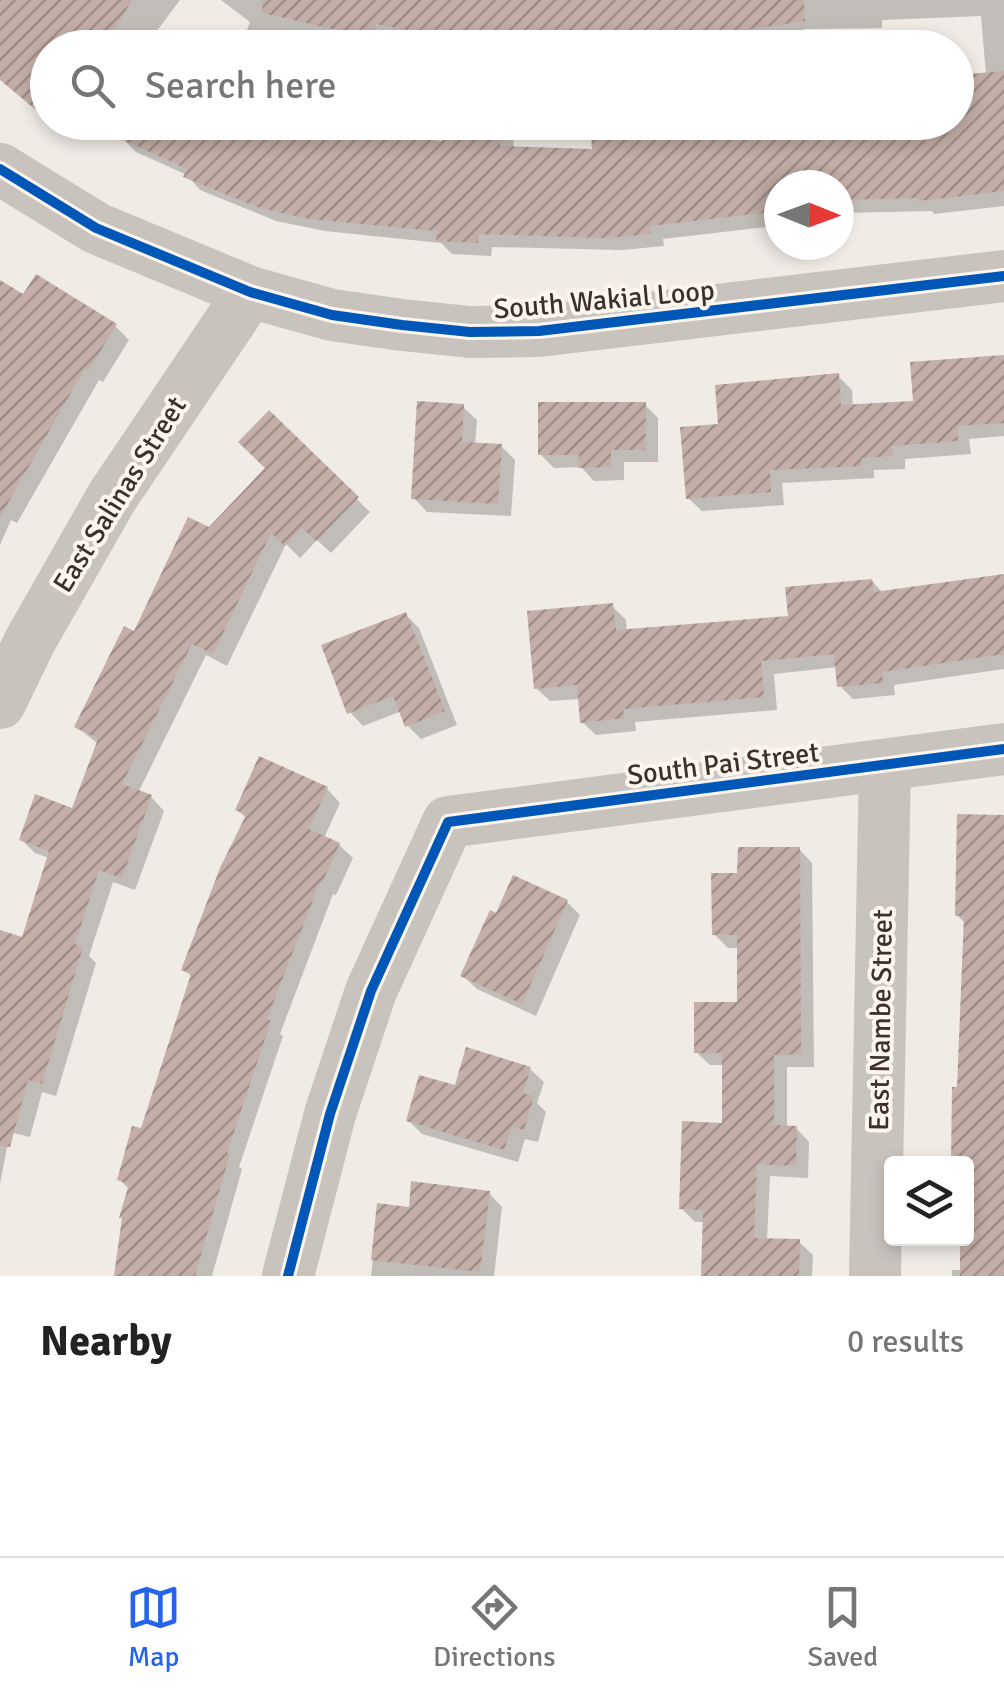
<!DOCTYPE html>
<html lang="en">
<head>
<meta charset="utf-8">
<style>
  body { margin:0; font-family:Signika,sans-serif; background:#f2f2f2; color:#222 }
  .controls { position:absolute; right:30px; bottom:30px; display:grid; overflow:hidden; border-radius:10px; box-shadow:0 5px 15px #0003 }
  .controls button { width:90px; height:90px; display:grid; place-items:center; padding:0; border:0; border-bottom:2px solid #e0e0e0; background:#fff; color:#222; font:50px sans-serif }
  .compass { position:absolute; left:764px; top:170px; width:90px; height:90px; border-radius:50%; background:#fff; box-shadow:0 5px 15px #0003; rotate:91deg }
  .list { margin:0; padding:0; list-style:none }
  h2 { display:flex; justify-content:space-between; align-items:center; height:130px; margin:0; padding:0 40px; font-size:42px }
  h2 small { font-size:32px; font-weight:400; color:#767676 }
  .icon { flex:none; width:55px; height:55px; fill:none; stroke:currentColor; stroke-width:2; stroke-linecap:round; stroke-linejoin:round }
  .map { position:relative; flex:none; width:1004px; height:1276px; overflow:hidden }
  .search { position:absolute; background:#fff; box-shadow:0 5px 15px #0003; left:30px; right:30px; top:30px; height:110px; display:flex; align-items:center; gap:25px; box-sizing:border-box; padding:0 35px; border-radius:55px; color:#767676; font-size:38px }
  .sheet { height:280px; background:#fff }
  nav { display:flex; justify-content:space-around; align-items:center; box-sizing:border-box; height:140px; border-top:2px solid #e0e0e0; background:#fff; font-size:28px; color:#767676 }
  nav a { display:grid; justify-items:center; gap:5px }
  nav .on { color:#2563eb }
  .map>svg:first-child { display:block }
  .shadow { fill:#0003 }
  .building { fill:url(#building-hatch) }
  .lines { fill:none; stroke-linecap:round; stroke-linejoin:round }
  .minor { stroke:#c9c3be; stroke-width:52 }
  .cycleway-casing { stroke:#fbf5ee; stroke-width:16 }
  .cycleway { stroke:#0057b8; stroke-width:10 }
  .labels { text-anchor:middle; stroke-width:8; stroke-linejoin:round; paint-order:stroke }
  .street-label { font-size:28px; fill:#3b302b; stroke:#fbf5ee }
</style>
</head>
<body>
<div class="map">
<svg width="1004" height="1276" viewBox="0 0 1004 1276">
  <defs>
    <pattern id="building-hatch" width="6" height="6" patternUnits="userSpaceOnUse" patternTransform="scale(2.5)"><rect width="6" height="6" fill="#c3afa7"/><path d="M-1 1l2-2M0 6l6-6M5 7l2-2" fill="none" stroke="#a08f88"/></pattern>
  </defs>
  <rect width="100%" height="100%" fill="#f0ebe5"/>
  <path class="shadow" d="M1,0H180L144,48H48L0,79Z
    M221,0H1004V206L934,214L932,211L839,213V185H779V233H773L766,227L663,239L664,246L622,250L492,247L491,256L452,254L441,243L325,231L276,221L200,190L187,175L136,152L122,138L129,122H371L368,135L444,144L500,124L514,138L513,149L595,152L956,122L986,75L981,16L882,20V28L804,29V35L781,38L782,48H447L390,37L387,48H373L299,31L287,48H240L250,22Z
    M24,298L115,326L129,340L103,382L99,380L17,523L11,520L0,545V301Z
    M1004,358V436L969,439L971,454L905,459V469L874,470V478L782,483L784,505L702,511L688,498L721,426L838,376L852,390L853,407L916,404Z
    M644,404L658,418V462H624V480L594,481L581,467L554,468L540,454Z
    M463,407L477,420L475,445L501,446L515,460L511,516L427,512L414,498Z
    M269,414L370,512L331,553L317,540L300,558L286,544L227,666L206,655L138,793L151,797L164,811L135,890L113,882L89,956L96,963L56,1096L42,1092L30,1137L10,1132L0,1184V932L23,940L49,858L35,853L21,839L73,811L98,744L77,727L135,635L210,530L268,468Z
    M1004,576V669L894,685L895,695L853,699L840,686L838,667L774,674L777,710L635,722L636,731L596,735L582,722L580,699L550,701L536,688L612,606L626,620L627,632L790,618L872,581L884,594Z
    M405,614L419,628L457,725L421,739L407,725L402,711L363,726L350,712Z
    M327,789L340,803L324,838L339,845L353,858L336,895L333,894L280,1034L283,1036L239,1167L242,1169L212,1276H117L130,1190L119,1179L142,1131L193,978L184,969L247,819L238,810Z
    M1004,817V1276H952V1270H962L966,1238V1164L959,1090L966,924L957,915Z
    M799,849L812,863L814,1067H787V1128H796L809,1142L808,1178L770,1176L767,1240L799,1242L813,1255L812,1276H703L705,1222H695L681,1208L725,1125V1065H710L696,1052L740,1004L739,948H728L714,934L740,876Z
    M567,902L580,915L536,1016L477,989L463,976L497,916Z
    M530,1069L544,1082L537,1103L546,1112L538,1142L525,1139L518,1162L422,1134L408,1120L457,1088Z
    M489,1193L502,1207L494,1276H371L379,1206L411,1209Z"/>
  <path class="building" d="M0,0H132L103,48H48V120L0,80Z
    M263,0H804L805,21L652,44L497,48L376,24L373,38L262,13Z
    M1004,71V191L918,201V198L839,200V185H779V211L650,226L651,234L607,238L479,234L478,243L436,241L437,231L309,219L260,208L183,177L187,169L84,122H355L353,131L442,141L443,122H501L500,146L592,149L590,122H956V75Z
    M36,274L117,324L89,370L85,368L0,517V280L23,294Z
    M1004,355V423L957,426L958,441L892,446L893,456L862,458V466L770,470L771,492L686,499L680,427L718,424L715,385L839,373L841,405L913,401L910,362Z
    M417,401L464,404L462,442L502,444L498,504L411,499Z
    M538,402H646L645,450H611V467L578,468L579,455H538Z
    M269,410L359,497L316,541L302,528L285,546L271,533L213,654L192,644L122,784L152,795L122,878L99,870L75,944L83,947L42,1084L28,1080L10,1147L0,1146V930L22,937L49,851L19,840L35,794L72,808L98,739L74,727L124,626L134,631L188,517L209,527L265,468L238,442Z
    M1004,574V654L882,672L883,683L837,687L834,654L761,661L764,697L623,709L624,718L580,723L577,685L534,689L527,611L613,603L616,630L788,616L785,587L872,579L874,592Z
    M406,612L445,711L405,727L393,696L347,714L321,645Z
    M259,756L328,787L309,829L340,843L322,883L320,882L267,1019L271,1021L227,1153L230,1154L195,1276H114L122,1218H119L129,1184L117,1180L132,1126L141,1128L191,974L181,970L220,868L246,815L235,810Z
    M957,814L1004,815V1276H960V1238H966V1164H951L952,1087H957L964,916H955Z
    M738,847H800L801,1054L774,1055V1125L797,1126L796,1166L757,1164L754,1238L800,1239L799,1276H701L703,1210L679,1209L682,1121L722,1123V1053H694V1002H737V935H712L711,873H737Z
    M513,875L568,900L522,1004L460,976L490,910L496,913Z
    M466,1047L531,1067L523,1093L534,1096L524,1130L512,1127L504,1150L406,1121L419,1075L455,1085Z
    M411,1181L490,1191L480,1272L371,1260L377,1203L409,1207Z"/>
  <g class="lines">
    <path class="minor" d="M0,169L96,228L250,292L332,315L402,325L470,332L539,331L1004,276
      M0,703L30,641L112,497L250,292
      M288,1276L330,1114L371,991L448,822L1004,749
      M875,1276L885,765"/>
    <defs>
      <path id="cycleway" d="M0,169L96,228L250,292L332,315L402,325L470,332L539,331L1004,276
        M288,1276L330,1114L371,991L448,822L1004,749"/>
    </defs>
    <use href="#cycleway" class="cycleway-casing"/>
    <use href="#cycleway" class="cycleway"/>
  </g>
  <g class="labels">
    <g class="street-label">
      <text transform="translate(604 299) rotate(-5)" y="10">South Wakial Loop</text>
      <text transform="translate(119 494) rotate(-58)" y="10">East Salinas Street</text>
      <text transform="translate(723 763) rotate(-7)" y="10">South Pai Street</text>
      <text transform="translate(880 1020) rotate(-89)" y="10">East Nambe Street</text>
    </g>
  </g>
</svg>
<div class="controls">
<button><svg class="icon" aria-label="layers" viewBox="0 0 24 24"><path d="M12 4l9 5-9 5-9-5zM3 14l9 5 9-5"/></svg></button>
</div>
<svg class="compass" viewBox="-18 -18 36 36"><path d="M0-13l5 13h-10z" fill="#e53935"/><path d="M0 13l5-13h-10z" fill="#767676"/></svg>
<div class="search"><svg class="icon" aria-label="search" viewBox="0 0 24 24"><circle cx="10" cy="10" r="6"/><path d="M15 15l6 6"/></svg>Search here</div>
</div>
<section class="sheet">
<h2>Nearby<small>0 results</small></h2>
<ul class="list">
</ul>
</section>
<nav>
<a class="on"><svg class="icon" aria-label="map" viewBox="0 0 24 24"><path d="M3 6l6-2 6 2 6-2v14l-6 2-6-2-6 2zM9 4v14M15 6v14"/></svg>Map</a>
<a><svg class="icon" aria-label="directions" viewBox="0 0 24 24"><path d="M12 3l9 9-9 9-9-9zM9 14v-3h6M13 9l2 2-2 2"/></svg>Directions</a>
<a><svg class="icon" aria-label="saved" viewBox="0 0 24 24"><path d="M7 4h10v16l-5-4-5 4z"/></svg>Saved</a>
</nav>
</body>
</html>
